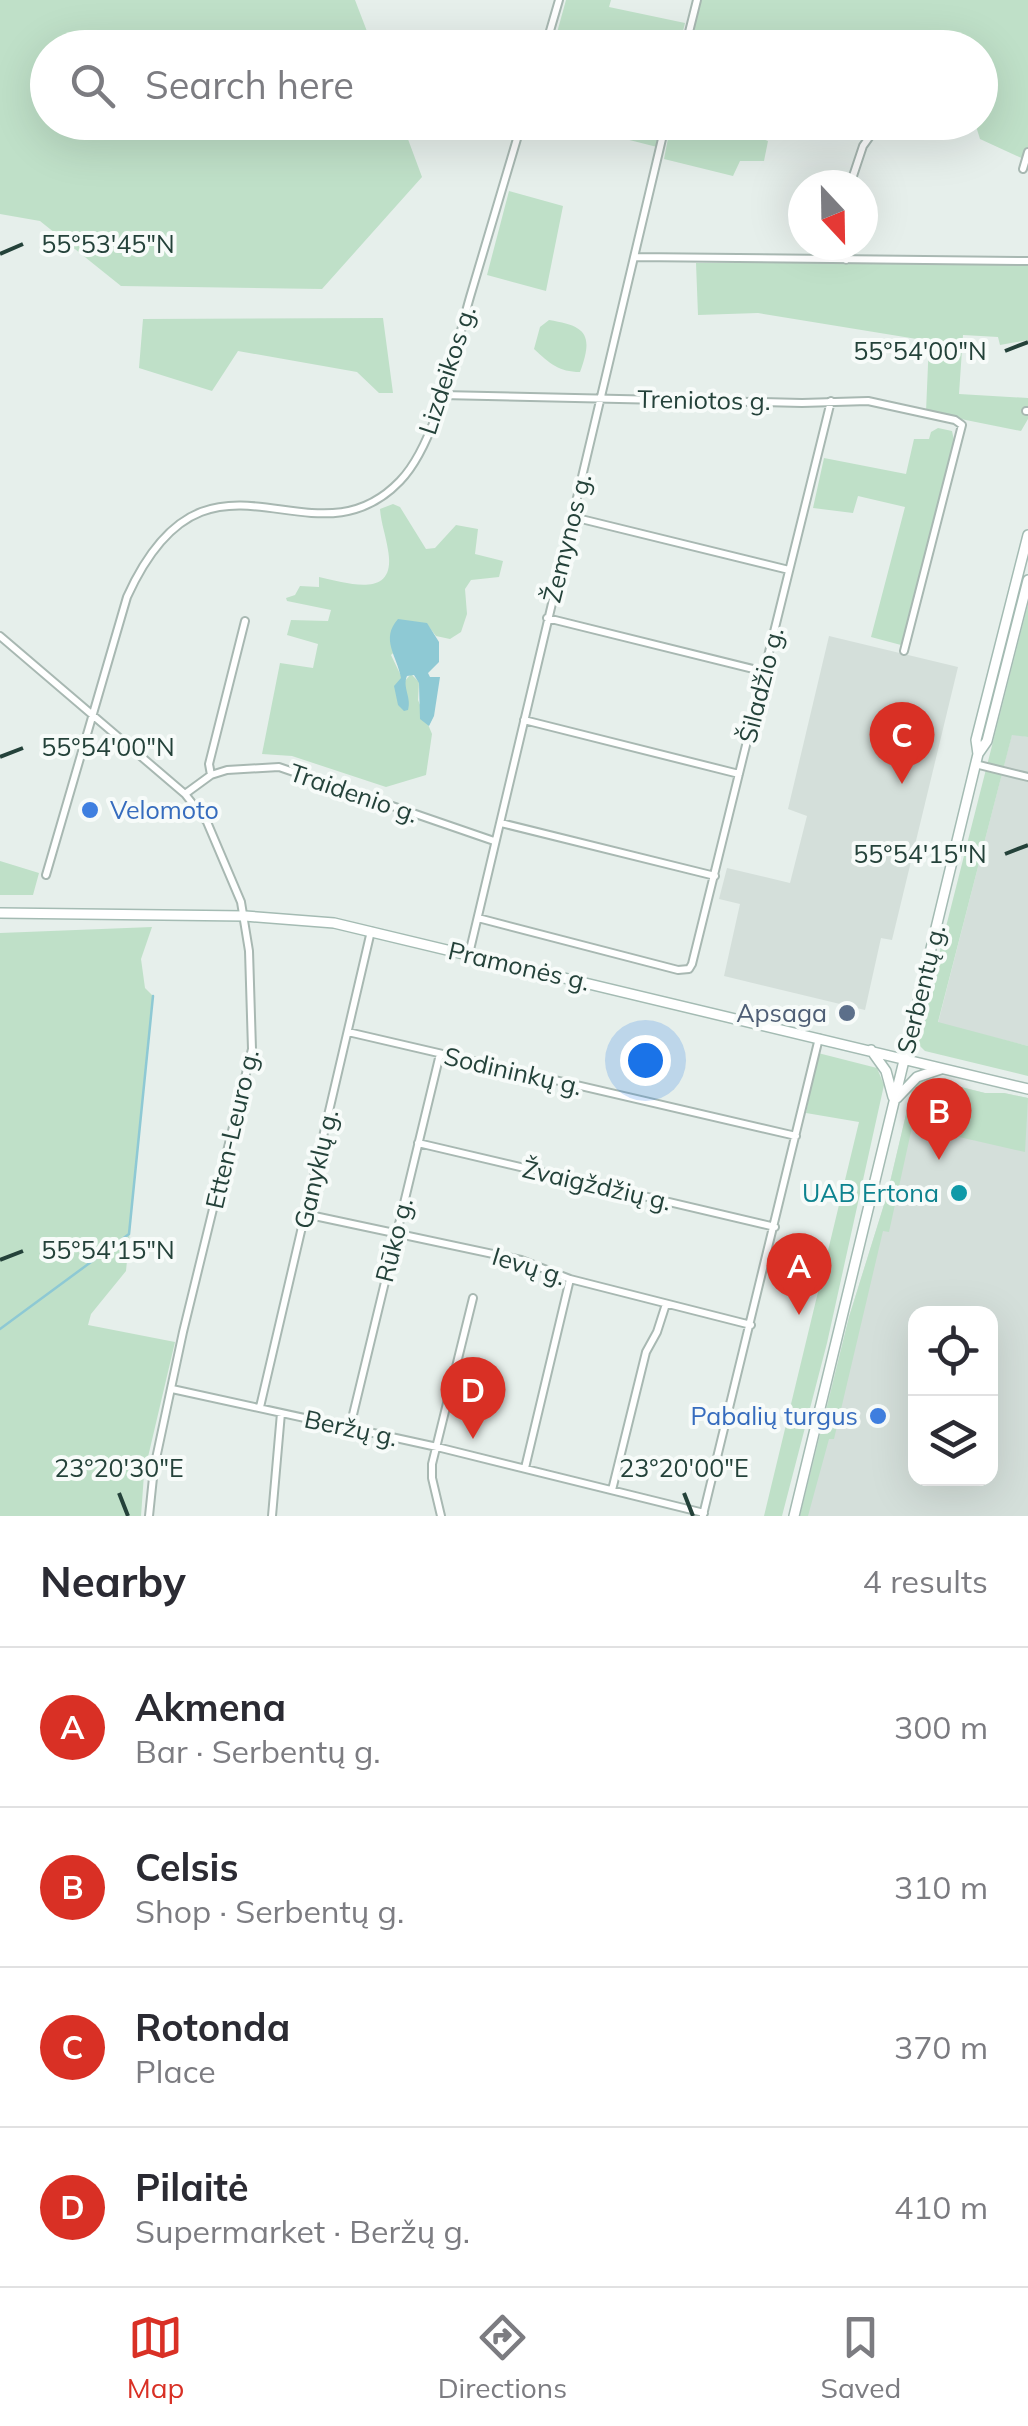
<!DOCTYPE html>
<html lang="en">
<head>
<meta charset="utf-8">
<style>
  body { margin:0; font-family:Mulish,sans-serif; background:#f7f7f7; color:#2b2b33 }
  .controls { position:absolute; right:30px; bottom:30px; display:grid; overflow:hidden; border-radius:20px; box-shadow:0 10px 40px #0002 }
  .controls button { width:90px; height:90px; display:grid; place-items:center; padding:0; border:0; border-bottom:2px solid #e1e1e2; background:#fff; color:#2b2b33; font:50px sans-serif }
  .compass { position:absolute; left:788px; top:170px; width:90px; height:90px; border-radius:50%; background:#fff; box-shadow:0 10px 40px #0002; rotate:158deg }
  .you { position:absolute; left:645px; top:1060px; width:35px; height:35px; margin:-25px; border:8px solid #fff; border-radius:50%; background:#1a73e8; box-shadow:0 0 0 15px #1a73e833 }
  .badge { display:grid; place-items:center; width:65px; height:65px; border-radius:50%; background:#d93025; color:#fff; font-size:32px; font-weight:700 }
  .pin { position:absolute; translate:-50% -82px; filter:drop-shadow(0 2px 5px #0008) }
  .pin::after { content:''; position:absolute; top:52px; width:35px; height:30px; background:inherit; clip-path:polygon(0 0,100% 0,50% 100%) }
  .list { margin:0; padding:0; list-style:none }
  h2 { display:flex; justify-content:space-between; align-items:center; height:130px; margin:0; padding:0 40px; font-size:42px }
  h2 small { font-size:32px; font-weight:400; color:#7c7c81 }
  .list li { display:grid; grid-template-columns:65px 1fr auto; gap:30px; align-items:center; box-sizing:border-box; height:160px; padding:0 40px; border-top:2px solid #e1e1e2 }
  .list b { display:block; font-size:38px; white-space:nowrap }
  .list p { margin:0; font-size:32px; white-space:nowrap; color:#7c7c81 }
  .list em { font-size:32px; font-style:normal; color:#7c7c81 }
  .icon { flex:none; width:55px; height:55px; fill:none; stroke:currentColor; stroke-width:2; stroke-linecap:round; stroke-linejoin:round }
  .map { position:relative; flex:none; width:1028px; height:1516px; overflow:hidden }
  .search { position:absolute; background:#fff; box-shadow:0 10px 40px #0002; left:30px; right:30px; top:30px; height:110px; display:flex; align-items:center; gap:25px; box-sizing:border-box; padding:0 35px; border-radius:55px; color:#7c7c81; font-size:38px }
  .sheet { height:770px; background:#fff }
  nav { display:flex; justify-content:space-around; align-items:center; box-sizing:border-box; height:140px; border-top:2px solid #e1e1e2; background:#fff; font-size:28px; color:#7c7c81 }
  nav a { display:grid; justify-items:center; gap:5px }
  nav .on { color:#d93025 }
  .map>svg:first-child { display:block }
  .built { fill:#d4dfda; fill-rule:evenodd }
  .green { fill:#bfe0c8 }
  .water { fill:#8ec9d4 }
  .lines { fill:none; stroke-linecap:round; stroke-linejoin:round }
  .stream { stroke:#8ec9d4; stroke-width:2.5 }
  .street-casing { stroke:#a8b8b2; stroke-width:10 }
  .secondary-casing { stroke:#a4bbb3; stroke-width:12 }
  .street { stroke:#fff; stroke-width:6 }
  .secondary { stroke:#fff; stroke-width:9 }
  .ticks { fill:none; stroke:#24423a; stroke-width:4 }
  .shop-dot { fill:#3f7fe0; stroke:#f7fbf9; stroke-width:4 }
  .service-dot { fill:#5c6f8a; stroke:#f7fbf9; stroke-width:4 }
  .culture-dot { fill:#0f9aa8; stroke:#f7fbf9; stroke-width:4 }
  .labels { text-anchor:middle; stroke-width:8; stroke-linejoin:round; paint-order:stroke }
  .street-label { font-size:25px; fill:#24423a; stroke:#f7fbf9 }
  .shop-label { font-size:25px; fill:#366cbe; stroke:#f7fbf9; text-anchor:start }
  .service-label { font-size:25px; fill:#4e5e75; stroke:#f7fbf9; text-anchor:end }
  .culture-label { font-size:25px; fill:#0d838f; stroke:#f7fbf9; text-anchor:end }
  .ticks-label { font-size:25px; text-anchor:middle; fill:#24423a; stroke:#f7fbf9; stroke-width:8; stroke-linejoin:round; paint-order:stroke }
</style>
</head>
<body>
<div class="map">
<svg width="1028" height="1516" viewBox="0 0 1028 1516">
  <rect width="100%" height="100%" fill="#e6efeb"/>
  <path class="built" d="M829,636L958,667L892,940L881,938L865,1010L724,976L740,904L719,899L727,868L790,883L807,816L788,809Z
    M1012,734L1028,737V1046L938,1023Z
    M929,1079L985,1093H1004L1028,1098V1516H800L849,1317L887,1195L912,1089L922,1080ZM916,1314H990V1478H916Z"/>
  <path class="green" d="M0,0H355L373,47L48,48V122L402,123L422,177L322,289L121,286L40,221L0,214Z
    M566,0H611L609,7L685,23L679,47H553Z
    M701,0H1028V161L980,139L975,123L980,122V48H689Z
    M588,123V122L662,123L657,147L586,129Z
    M671,123H753L750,134L768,141L764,161H740L733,176L664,159Z
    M509,191L563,206L546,291L487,275Z
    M889,262L1028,265V340L1000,345L998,337L963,335L959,394L1028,398V419L1021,431L926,412L929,341L758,313L698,315L696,263Z
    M383,318L393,393H379L357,372L238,351L212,391L139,368L143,319Z
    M549,320C586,326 594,334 580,372C559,372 549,363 534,349L540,327Z
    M938,428L952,431L954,440L901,645L871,637L905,507L858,496L853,513L813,508L824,458L906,474L914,439H929L931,432Z
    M393,504L400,507L426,549L435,548L456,525L478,529L475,554L503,561L499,577L471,580L465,589L467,614L461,632L450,639L436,636L426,623L391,655L404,682L411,674L419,682L418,700L432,734L426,775L386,787L292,756L262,754L280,663L313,668L318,644L287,635L291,620L328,621L331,610L287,601L286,598L295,595L300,586L319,587V577C350,584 397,599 388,550C386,536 381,523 380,509Z
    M1028,604V737L1012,735L938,1022L1028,1046V1076L925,1051L919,1045L918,1037Z
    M0,861L39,873L33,895H0Z
    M152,927L141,959L145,988L153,996L126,1271L91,1314L88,1325L175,1342L144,1474L141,1516H0V933Z
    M818,1053L877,1068L884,1085L827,1343L782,1516H764L859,1122L806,1113Z
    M929,1079L985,1093H1004L1028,1098L1025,1152L946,1134L940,1124L914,1118L889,1232L883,1231L834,1439H829L808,1516H800L849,1317L887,1195L912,1089L922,1080Z"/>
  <path class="water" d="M398,619L427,623L439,642V662L428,673L430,677H440L434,716L429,726L420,719L419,683L414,675L407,676C402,687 412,698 408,710L404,711L398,705L394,686L401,678C397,656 380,639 398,619Z"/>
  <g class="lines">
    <path class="stream" d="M0,1329L129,1234L153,996"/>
    <defs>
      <path id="street" d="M545,48L559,0
        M685,48L697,0
        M1023,169L1028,152
        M850,185L863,146L880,122
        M634,257L1028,261
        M846,260L847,245
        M442,395L802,403L868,401L955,420L962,425L904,651
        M1026,411H1028
        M573,517L789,570
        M547,618L765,672
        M0,636L185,794L207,822L241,902L249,951L252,1049L183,1332L154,1468L149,1516
        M524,720L739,774
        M975,764L1028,777
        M211,775L209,764L245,621
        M185,794L211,775L227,770L279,767L494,841
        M501,823L715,876
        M46,875L127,597C208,418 311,574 400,481C437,443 455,349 470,297C487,239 505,181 522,122
        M478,918L678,970L689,969L692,964L831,401
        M469,954L666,122
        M348,1032L796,1136
        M418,1143L775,1227
        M305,1214L521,1260L570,1279L751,1325
        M172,1389L437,1447L704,1513
        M260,1407L371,931
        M350,1427L440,1054
        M525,1468L570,1279
        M612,1490L646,1352L657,1332L666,1304
        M703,1515L819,1038
        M272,1516L281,1413
        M441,1516L432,1478V1464L473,1298"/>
      <path id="secondary" d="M978,754L987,741L1028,580
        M0,913L245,916L334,923L1028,1089
        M871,1050L886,1071L893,1097
        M897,1098L917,1077L941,1069
        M794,1516L978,754L976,740L1028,535"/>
    </defs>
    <use href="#street" class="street-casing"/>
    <use href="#secondary" class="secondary-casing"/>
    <use href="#street" class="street"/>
    <use href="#secondary" class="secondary"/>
  </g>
  <path class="ticks" d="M0,254L23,244M1005,351L1028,342M0,757L23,748M1005,854L1028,845M0,1260L23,1251M119,1493L128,1516M684,1493L693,1516"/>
  <g class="shop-dot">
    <circle cx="90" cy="810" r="10"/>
    <circle cx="878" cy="1416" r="10"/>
  </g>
  <circle class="service-dot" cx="847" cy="1013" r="10"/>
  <circle class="culture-dot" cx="959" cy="1193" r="10"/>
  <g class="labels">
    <g class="street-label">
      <text transform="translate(447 370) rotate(-72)" y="9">Lizdeikos g.</text>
      <text transform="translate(704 400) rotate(1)" y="9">Treniotos g.</text>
      <text transform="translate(567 538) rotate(-76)" y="9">Žemynos g.</text>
      <text transform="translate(761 685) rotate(-76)" y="9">Šiladžio g.</text>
      <text transform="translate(354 793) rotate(19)" y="9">Traidenio g.</text>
      <text transform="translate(519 966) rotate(13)" y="9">Pramonės g.</text>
      <text transform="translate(921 989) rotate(-76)" y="9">Serbentų g.</text>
      <text transform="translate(513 1071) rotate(13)" y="9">Sodininkų g.</text>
      <text transform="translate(232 1129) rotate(-77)" y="9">Etten-Leuro g.</text>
      <text transform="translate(316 1169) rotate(-77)" y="9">Ganyklų g.</text>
      <text transform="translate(597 1185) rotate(13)" y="9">Žvaigždžių g.</text>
      <text transform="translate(394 1240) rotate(-76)" y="9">Rūko g.</text>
      <text transform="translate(529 1266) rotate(17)" y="9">Ievų g.</text>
      <text transform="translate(351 1428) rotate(12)" y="9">Beržų g.</text>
    </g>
    <g class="shop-label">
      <text x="110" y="819">Velomoto</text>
      <text x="858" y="1425" text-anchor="end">Pabalių turgus</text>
    </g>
    <g class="service-label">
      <text x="827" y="1022">Apsaga</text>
    </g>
    <g class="culture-label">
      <text x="939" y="1202">UAB Ertona</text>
    </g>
  </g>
  <g class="ticks-label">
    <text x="108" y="253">55°53'45"N</text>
    <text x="920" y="360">55°54'00"N</text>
    <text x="108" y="756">55°54'00"N</text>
    <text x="920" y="863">55°54'15"N</text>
    <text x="108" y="1259">55°54'15"N</text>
    <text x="119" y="1477">23°20'30"E</text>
    <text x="684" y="1477">23°20'00"E</text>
  </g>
</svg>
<div class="controls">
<button><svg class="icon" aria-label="locate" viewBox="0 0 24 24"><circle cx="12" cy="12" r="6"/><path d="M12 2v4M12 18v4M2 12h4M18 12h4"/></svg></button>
<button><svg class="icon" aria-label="layers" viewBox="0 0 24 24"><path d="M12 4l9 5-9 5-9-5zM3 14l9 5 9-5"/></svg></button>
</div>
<svg class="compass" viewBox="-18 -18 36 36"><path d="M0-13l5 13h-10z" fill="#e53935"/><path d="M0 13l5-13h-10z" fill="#7c7c81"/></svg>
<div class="you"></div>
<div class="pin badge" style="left:799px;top:1315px">A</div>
<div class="pin badge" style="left:939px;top:1160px">B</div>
<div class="pin badge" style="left:902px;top:784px">C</div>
<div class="pin badge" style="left:473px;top:1439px">D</div>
<div class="search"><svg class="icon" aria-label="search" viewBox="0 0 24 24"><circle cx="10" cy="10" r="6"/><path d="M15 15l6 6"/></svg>Search here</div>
</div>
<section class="sheet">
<h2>Nearby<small>4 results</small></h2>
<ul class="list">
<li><span class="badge">A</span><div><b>Akmena</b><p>Bar · Serbentų g.</p></div><em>300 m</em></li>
<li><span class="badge">B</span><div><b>Celsis</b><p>Shop · Serbentų g.</p></div><em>310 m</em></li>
<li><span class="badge">C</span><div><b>Rotonda</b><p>Place</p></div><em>370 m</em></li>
<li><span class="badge">D</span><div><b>Pilaitė</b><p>Supermarket · Beržų g.</p></div><em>410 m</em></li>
</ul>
</section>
<nav>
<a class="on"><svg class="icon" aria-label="map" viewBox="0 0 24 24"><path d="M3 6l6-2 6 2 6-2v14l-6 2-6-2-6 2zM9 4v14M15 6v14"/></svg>Map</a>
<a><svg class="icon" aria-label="directions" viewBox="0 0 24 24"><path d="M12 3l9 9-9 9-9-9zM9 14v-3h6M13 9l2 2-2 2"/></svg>Directions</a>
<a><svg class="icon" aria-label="saved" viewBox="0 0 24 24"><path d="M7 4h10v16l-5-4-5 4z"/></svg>Saved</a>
</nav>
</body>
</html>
